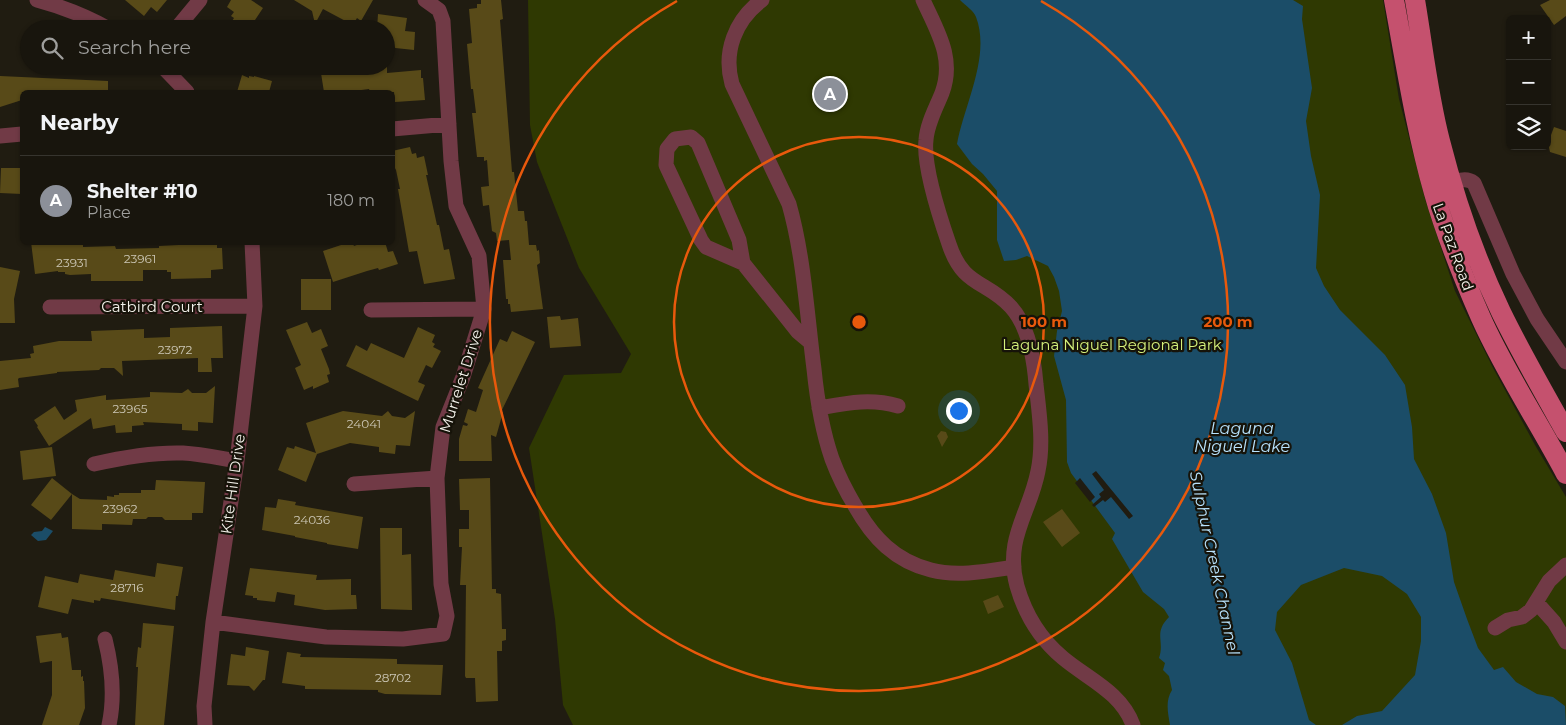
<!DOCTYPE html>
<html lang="en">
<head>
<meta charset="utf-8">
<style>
  body { margin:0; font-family:Montserrat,sans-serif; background:#211e16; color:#f1f3f6 }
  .controls { position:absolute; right:15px; top:15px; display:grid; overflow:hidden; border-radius:8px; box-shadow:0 1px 4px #0004 }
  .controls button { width:45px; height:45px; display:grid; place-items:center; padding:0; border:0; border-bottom:1px solid #36342e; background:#18150d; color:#f1f3f6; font:25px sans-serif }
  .you { position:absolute; left:958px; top:410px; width:18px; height:18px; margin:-12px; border:4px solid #fff; border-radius:50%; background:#1a73e8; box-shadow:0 0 0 8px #1a73e833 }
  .badge { display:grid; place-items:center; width:32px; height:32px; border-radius:50%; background:#8c9099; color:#fff; font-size:16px; font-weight:700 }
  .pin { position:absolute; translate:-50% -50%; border:2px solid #fff; box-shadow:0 1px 5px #0006 }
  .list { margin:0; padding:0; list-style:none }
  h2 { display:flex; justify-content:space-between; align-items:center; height:65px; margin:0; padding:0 20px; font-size:21px }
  h2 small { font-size:16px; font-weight:400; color:#9f9f9d }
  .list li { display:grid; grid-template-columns:32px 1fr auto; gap:15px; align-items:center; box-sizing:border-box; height:90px; padding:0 20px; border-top:1px solid #36342e }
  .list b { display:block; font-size:19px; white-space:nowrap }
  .list p { margin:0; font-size:16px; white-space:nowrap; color:#9f9f9d }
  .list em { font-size:16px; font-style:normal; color:#9f9f9d }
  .icon { flex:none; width:28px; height:28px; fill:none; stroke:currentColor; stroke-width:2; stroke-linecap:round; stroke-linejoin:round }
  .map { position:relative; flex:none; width:1566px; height:725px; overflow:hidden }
  .search { position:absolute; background:#18150d; box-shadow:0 1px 4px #0004; left:20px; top:20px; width:375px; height:55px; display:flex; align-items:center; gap:12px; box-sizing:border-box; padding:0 18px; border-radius:28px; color:#9f9f9d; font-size:19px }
  .panel { position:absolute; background:#18150d; box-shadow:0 1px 4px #0004; left:20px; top:90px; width:375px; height:155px; border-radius:8px }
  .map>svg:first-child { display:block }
  .green { fill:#2f3902 }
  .water { fill:#1b4d68 }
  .pier { fill:#201c11 }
  .building { fill:#584a18 }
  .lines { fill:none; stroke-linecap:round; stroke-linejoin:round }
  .minor { stroke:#713a46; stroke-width:15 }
  .major { stroke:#c5516e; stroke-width:20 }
  .ring { fill:none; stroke:#e8590c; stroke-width:2.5 }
  .labels { text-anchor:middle; stroke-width:4.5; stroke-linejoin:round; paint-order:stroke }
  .number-label { font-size:12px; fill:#ccc7b6 }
  .street-label { font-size:15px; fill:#f3f1ea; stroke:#161309 }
  .park-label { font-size:15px; fill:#d5f17c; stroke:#161309 }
  .water-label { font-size:16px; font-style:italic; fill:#b8e3fe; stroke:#161309 }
  .centre { fill:#e8590c; stroke:#161309; stroke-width:2.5 }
  .ring-label { font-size:15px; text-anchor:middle; font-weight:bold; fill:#e8590c; stroke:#161309; stroke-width:4.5; stroke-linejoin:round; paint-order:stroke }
</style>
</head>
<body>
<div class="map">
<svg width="1566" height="725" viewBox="0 0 1566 725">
  <rect width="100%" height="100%" fill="#201c11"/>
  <path class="green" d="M528,0H1383L1399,99L1425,199L1455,291L1492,366L1535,445L1566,497V725H573L563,705L555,619L529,448L564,375L621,373L631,354L579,268L537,162L530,125Z"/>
  <path class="water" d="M960,0H1293L1303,6L1302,19L1312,88L1306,121L1311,156L1320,195L1316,268L1324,286L1340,310L1385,355L1405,385L1412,427L1414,459L1432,494L1446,533L1454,582L1467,619L1478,648L1494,670L1503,667L1516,682L1537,694L1553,697L1565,706L1566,725H1342L1357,716L1382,711L1415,675L1421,641V617L1407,594L1382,576L1344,568L1301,585L1277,612L1275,630L1292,663L1309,720L1316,725H1170C1168,713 1165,701 1172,690L1169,676L1163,670L1165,663L1159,658C1165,641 1153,633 1169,617L1164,609L1143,592L1112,539L1115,533L1071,473L1067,462L1066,400L1054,356L1057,331L1062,311L1059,291L1054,277L1048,266L1027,256L1016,260L1004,261L997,240V191L983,174L972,164L957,144C964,105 991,56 976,17C974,11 965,5 960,0Z
    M45,527L53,531L46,540L38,541L31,535L34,532L42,531Z"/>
  <path class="pier" d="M1096,471L1133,516L1129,519L1111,497L1105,502L1103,500L1094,507L1092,505L1101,497L1099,494L1104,490L1092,474Z
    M1080,478L1095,497L1090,502L1075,483Z"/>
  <path class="building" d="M125,0H167L157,12L151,7L144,16Z
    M231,0H251L263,8L249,29H238L230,24L234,18L231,16L234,12L227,7Z
    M294,0H373L361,21L357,18L353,25L323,9L315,24L312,11Z
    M481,0H501L503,19L500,20L512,172H514L518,211H524L525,221H527L529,245H536L537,251L539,250L540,263L537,265L543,309L511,312L510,304H508V299H506L503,260H511L509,240L497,241L496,233L492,231L489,205L483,206L481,187L489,186L487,160L484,161V157H477L472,113H476L473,89H471L467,44L472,43L469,9L477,8V4H481Z
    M1550,0H1566V16L1554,25L1540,5Z
    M378,14L407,18L405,31L415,32L414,50L386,47V29H377Z
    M327,66H387V73L421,70V78H423L425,100L395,102L394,92H370L369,89L347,92H324L320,67Z
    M242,75L249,78V76L254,77V76L272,81L269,92H237Z
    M0,76L108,81V92H22V100L0,107Z
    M834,81L843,101L826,108L817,88Z
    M1554,127L1566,131V157L1550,152L1548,143Z
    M410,147L412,154L416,153L417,158L424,156L428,175H426L437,225H439L444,250L449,249L455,279L424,284L417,251L409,252L398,189H400L396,170L393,164L392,151Z
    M1,168H22V194L0,193Z
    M31,242H49L50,245L83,244V247L115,246L116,249L159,248V246L217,243V248H222L223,269L211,270V278L171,279V272H167V270H143V281H91V274L70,275L65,274V272H58V271L35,274Z
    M350,242H352L354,246L365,242H385L388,252L393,251L398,264L379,270L378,268L367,271L333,282L323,251Z
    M0,267L20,271L14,299L15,323H0Z
    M301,279H331V310H301Z
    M560,316L561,320L578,318L581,346L550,348L547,317Z
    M307,322L312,333L321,329L328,346L321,349L329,369L330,374L327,375L329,382L313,389V386L304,390L295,368L301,365L286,330Z
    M222,326L223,358H211L212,372H198V358L122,361L123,376L114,368H101L99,370L57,372V373L19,378L18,379L19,387L0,390V361L31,358L30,354L34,353L33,346L59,341H92L91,331L144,329V338L170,337V328Z
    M418,327L435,335L432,342L435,344L433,347L441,351L432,368L426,365L418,382L425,385L418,401L346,366L356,345L367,351L371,343L404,358Z
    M512,331L535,342L501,412H503L496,437L491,435L492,461H459V439L463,425L467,426L468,424L464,422L468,409L476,412L483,390L478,388L500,339L507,342Z
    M215,386L213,423L198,422V431L182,430V424L143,422L144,425L132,426V432L116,433L115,425L93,429L91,418L49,446L37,427L38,426L34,420L55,406L64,420L77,411L75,400L106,395V400L150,397V392L182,393L188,389L192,393H206Z
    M343,411L382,416L388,411L392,416L405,418L415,411L410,446L396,445L395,454L379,452V447L350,443L317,454L306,482L278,470L287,447L294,449L295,446L316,453L306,423Z
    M941,431L946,432L948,437L942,447L937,436Z
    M52,447L56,476L23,480L20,451Z
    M52,478L72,494L51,520L31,505Z
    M490,478L492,589H496V593L501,594L502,629H506V640L502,641V651H497L498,701L476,702L475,678H466L465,676L466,585H460L462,547H459V529H469V510H460L459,479Z
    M156,480L205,482L203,513H192V520H165L162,517H148L146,519H133L132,525L102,524V530L72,529V494L80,499L107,500V496L114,497V495H119V493H141V490H155Z
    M278,499L296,502L295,505L363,517L358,549L327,544V543L295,537V536L262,530L265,507L276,508Z
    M1062,509L1080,533L1062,547L1043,522Z
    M380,528H402V555L411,554L412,610L381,609Z
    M157,563L183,567L178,596H176L175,610L101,598L100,601L94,600V603L72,599L68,614L38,607L45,576L78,583L80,574L113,580L115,570L155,577Z
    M250,568L317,575L316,580L351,579V595H356L357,609L325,610L294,605L295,595L277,592L275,602L257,600V598H253V596L245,595Z
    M998,595L1004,607L988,614L983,601Z
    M143,623L174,626L164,725H135L138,667H136L138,647L141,648Z
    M61,633L62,638L68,637L72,670H81V677L83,676V681H84L85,708L79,725H42L52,695V661L40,663L36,636Z
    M246,647L269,651L265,680H263L254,691L249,686L227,685L231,654L245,656Z
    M287,652L301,654L300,657L397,659V664L443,665L441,695L385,694L378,692V690L305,689V686L282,683Z"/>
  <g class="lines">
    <path class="minor" d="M37,0C63,7 86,16 109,29
      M762,0C735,20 723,52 732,84L789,204C804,257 807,315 814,369C817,399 822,430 832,459C838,475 846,491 855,506C873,538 895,561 931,570C957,577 988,571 1014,567
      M923,0C937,31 955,58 942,93C936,108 927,124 926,140C923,166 940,218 949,244C963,287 986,280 1011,307C1029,327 1034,358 1036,384C1039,412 1044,443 1038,471C1030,513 1004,539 1017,586C1025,614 1040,639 1063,658C1088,679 1121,692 1133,725
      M176,29L200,0
      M162,66L187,92
      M392,129L449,124
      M0,136L22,134
      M1452,182C1461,180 1467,178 1474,183L1513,274L1537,319L1566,362
      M743,263L706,247L701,240L666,165L667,149L675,139L691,137L698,143L739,240L743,263L798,332L810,342
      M50,307L255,306
      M371,310L484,309
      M819,408C847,403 870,398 898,406
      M94,464C124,457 152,452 183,453C201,454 219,458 237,461
      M354,484L437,478
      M1537,603L1554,622L1566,642
      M213,622L326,637L403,639L443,634L447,616L441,584L437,478L443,427L463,377L484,309L479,256L456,206L451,161L443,21L439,10L425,0
      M1495,628L1508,620L1522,617L1531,610L1549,581L1566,565
      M105,639C112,667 115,697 109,725
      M205,725L204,706L213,622L237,461L255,306L252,242"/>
    <path class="major" d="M1394,0C1406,65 1416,130 1434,193C1446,236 1463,277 1481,318C1505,372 1538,421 1566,474
      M1415,0C1423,47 1428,95 1440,141C1455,200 1475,258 1501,312C1521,353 1544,393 1566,432"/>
  </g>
  <g class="ring">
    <circle cx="859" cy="322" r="185"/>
    <path d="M1041 1A369 369 0 1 1 677 1"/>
  </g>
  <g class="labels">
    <g class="number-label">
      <text x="140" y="263">23961</text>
      <text x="72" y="267">23931</text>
      <text x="175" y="354">23972</text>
      <text x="130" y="413">23965</text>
      <text x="364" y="428">24041</text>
      <text x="120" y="513">23962</text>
      <text x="312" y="524">24036</text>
      <text x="127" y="592">28716</text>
      <text x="393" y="682">28702</text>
    </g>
    <g class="street-label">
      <text transform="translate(1453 247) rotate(70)" y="5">La Paz Road</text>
      <text x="152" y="312">Catbird Court</text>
      <text transform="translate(461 381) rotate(-72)" y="5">Murrelet Drive</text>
      <text transform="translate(233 484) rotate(-82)" y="5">Kite Hill Drive</text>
    </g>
    <g class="park-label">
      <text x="1112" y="350">Laguna Niguel Regional Park</text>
    </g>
    <g class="water-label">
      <text x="1242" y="434">Laguna<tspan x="1242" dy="18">Niguel Lake</tspan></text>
      <text transform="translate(1215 563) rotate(78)" y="6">Sulphur Creek Channel</text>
    </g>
  </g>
  <circle cx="859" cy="322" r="8" class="centre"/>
  <g class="ring-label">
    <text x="1044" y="327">100 m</text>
    <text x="1228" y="327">200 m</text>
  </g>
</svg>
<div class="controls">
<button>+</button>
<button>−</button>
<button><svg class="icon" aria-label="layers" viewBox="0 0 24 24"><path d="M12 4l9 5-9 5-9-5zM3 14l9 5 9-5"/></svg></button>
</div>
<div class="you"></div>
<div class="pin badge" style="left:830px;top:94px">A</div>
<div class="search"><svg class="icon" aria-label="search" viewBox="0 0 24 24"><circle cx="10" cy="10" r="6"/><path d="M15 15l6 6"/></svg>Search here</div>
<section class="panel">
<h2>Nearby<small></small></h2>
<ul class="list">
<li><span class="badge">A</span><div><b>Shelter #10</b><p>Place</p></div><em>180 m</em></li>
</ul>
</section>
</div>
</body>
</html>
